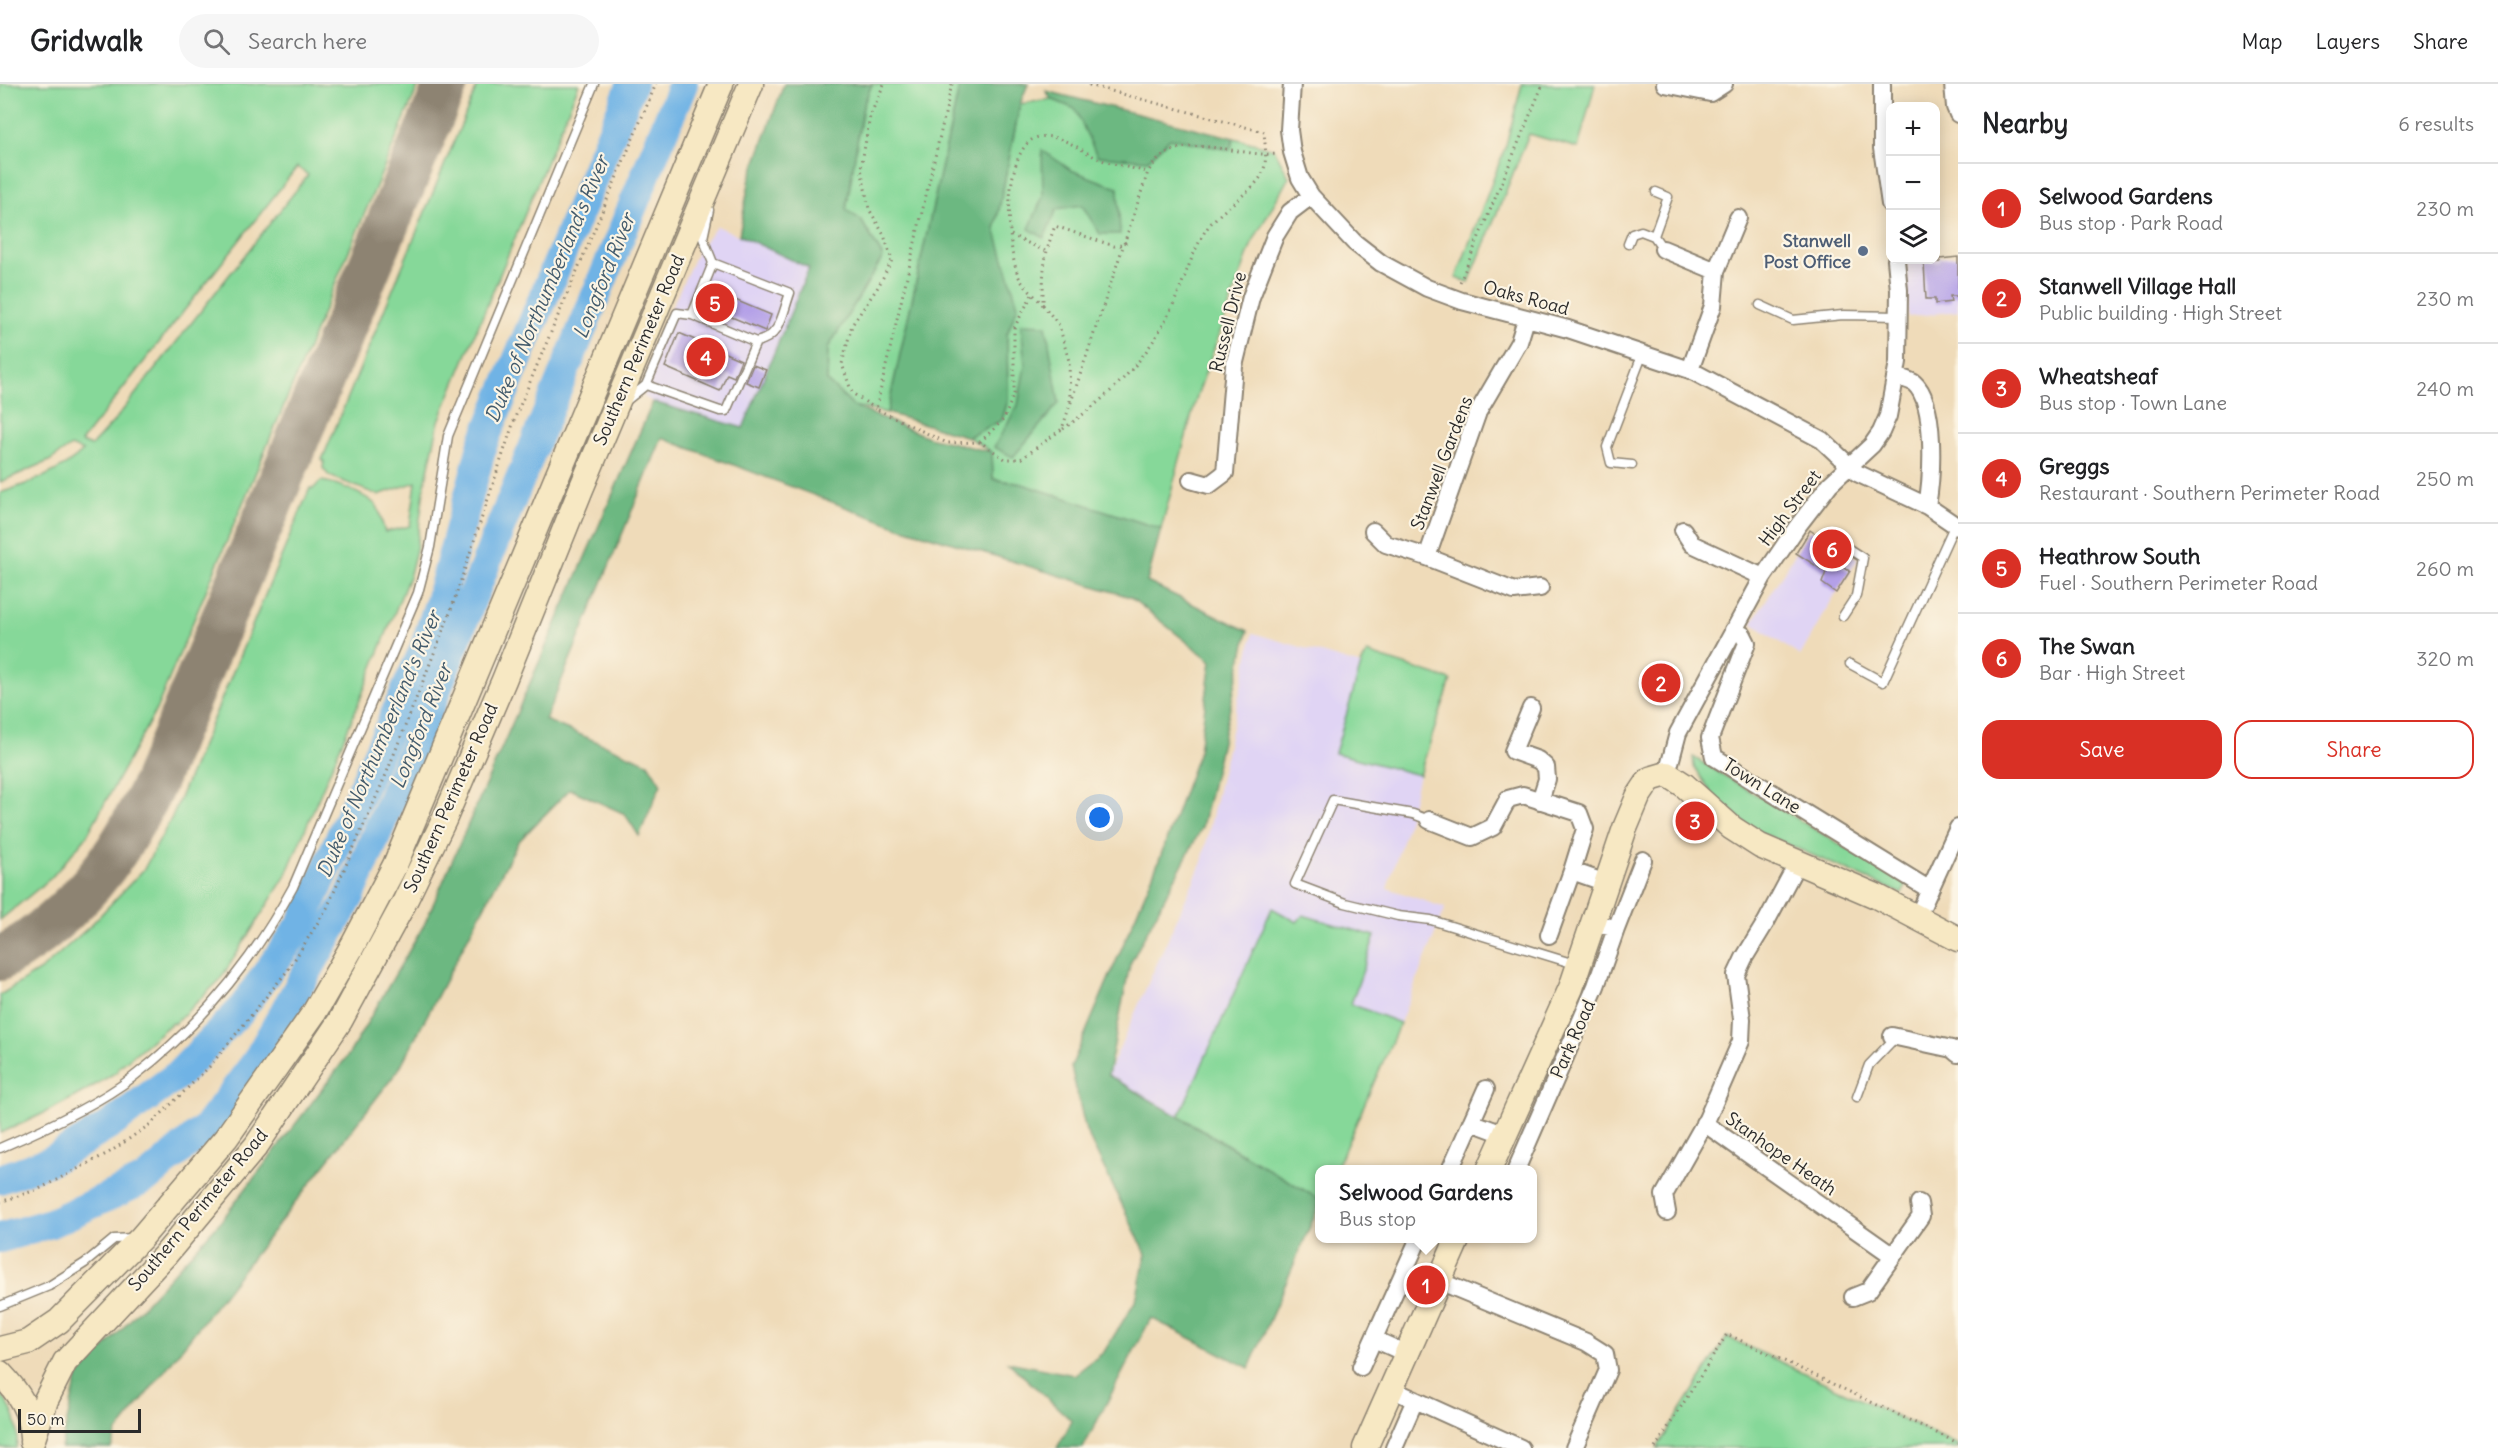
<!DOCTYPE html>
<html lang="en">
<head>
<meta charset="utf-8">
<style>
  body { margin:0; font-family:Delius,sans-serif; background:#f6f6f6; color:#202124 }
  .controls { position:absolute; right:18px; top:18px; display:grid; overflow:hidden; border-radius:12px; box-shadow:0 3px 15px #0003 }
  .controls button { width:54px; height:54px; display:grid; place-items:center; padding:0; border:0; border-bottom:2px solid #e0e0e0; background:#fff; color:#202124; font:30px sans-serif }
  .scale { position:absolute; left:18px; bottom:15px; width:123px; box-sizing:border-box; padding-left:6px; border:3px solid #2b2b2b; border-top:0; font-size:16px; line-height:21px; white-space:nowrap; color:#2b2b2b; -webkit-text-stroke:4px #fcf5e5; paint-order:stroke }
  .you { position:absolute; left:1100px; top:734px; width:21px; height:21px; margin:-15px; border:4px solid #fff; border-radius:50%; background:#1a73e8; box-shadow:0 0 0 9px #1a73e833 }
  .badge { display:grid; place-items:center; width:39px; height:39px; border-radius:50%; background:#d93025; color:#fff; font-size:20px; font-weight:700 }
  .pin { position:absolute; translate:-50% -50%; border:3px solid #fff; box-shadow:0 2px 6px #0006 }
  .popup { position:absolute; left:1315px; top:1081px; width:222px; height:78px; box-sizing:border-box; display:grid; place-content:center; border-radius:12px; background:#fff; filter:drop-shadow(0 2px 4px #0005); font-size:20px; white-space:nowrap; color:#757577 }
  .popup b { font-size:22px; color:#202124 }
  .popup::after { content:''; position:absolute; left:50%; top:100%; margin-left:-12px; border:12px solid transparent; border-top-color:#fff }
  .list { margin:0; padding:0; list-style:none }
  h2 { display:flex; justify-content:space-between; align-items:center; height:78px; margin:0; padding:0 24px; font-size:26px }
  h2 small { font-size:20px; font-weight:400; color:#757577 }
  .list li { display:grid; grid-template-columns:39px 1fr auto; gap:18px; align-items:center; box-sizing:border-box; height:90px; padding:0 24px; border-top:2px solid #e0e0e0 }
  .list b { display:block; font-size:22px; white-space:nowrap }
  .list p { margin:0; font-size:20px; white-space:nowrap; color:#757577 }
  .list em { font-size:20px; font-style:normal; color:#757577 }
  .actions { display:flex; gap:12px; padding:18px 24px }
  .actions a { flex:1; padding:14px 0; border:2px solid #d93025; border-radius:18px; text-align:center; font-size:21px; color:#d93025 }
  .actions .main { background:#d93025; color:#fff }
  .icon { flex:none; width:33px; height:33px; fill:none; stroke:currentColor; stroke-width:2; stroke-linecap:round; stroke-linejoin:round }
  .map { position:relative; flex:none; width:1958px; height:1364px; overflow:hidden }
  header { display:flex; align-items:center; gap:36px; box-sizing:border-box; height:84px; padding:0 30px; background:#fff; border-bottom:2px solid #e0e0e0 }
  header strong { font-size:28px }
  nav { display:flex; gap:33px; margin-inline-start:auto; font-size:21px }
  .search { width:420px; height:54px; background:#f6f6f6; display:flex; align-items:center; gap:15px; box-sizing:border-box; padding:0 21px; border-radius:33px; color:#757577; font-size:22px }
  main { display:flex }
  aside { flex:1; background:#fff }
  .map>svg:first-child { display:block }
  .built { fill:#e0d4f4 }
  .green { fill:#86d899; stroke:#588262; stroke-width:1.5; fill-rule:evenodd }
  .forest { fill:#6cb881; stroke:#4c7256; stroke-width:1.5 }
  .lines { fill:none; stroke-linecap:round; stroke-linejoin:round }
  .river { stroke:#6fb3e5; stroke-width:30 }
  .taxiway { stroke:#8d8372; stroke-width:44 }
  .building { fill:#b4a0e8 }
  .lane-casing { stroke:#8d8372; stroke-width:11 }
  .street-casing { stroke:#8d8372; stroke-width:20 }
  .secondary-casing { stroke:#8d8372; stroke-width:27 }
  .path { stroke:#8d8372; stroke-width:3; stroke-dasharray:1.5 4.5; stroke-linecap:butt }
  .lane { stroke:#fff; stroke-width:8 }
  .street { stroke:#fff; stroke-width:16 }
  .secondary { stroke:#f7e8c3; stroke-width:24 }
  .service-dot { fill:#5c6f8a; stroke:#fcf5e5; stroke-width:2 }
  .labels { text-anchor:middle; stroke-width:4.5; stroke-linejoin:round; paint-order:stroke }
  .service-label { font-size:18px; font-weight:bold; fill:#4e5e75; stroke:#fcf5e5; text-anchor:end }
  .street-label { font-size:18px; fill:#2b2b2b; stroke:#fcf5e5 }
  .water-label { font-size:20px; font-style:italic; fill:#435b6c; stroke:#fcf5e5 }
</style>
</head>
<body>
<header>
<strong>Gridwalk</strong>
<div class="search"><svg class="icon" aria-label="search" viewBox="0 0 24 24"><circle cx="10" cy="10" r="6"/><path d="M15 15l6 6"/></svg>Search here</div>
<nav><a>Map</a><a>Layers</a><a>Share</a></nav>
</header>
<main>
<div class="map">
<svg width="1958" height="1364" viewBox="0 0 1958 1364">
  <rect width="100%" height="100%" fill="#fcf5e5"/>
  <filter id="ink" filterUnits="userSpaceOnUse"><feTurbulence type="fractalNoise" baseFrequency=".0167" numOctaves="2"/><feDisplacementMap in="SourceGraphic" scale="12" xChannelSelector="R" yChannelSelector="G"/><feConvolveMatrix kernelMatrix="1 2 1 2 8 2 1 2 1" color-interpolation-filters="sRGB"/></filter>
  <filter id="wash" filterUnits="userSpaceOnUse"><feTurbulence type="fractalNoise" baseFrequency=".008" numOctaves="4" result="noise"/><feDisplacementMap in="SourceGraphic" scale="24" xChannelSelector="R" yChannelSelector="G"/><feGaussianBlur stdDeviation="1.35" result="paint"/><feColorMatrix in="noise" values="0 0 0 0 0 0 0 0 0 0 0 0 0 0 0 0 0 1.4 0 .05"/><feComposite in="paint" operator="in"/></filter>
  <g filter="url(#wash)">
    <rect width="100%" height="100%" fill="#efdbb9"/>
    <path class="built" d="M717,142L810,183L743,344L653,318L644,313L646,287L669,229L698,166Z
      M1958,172V227L1908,233L1907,176Z
      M1810,446L1858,475L1833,514L1800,572L1752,539Z
      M1253,549L1361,581L1336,669L1419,691L1407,742L1387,804L1445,824L1400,939L1351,920L1297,838L1272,824L1179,1032L1107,992L1202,778Z"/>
    <path class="green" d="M0,0H419L156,626L86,753L51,794L0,836V409C27,400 62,388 83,367L71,362L49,377L0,398ZM297,83L308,91L115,336L91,362L81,358Z
      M478,0H579L439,337L424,405L416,466L410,490L355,628L285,793L220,896L174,940L172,939L118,984V987C80,1011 42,1032 0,1049V911L42,885L89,843L144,785L172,733L310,404L313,405L321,397C334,398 371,412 378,424C381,431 382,441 385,448L410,442L416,398L378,411L329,392L323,384L324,377L322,376Z
      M872,0H960L887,329L853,322L827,297L828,264L883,173L861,136L846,126L863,22Z
      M1522,0H1595L1578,64L1529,50L1469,198L1456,194L1506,61Z
      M1051,15C1108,39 1169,54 1229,66L1234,54L1274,65L1289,93L1252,159L1197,312L1161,445L1022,400L993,395L992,368L968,353L1002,336L1008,316L1007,250L1017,222L995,145L1020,20Z
      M1367,569L1451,596L1419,691L1335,669L1361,581Z
      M1693,673L1907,800L1902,810L1752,745L1713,711L1694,683Z
      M1272,824L1297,838L1303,831L1375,852L1351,920L1400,939L1336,1085L1320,1086L1319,1115L1179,1032Z
      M1727,1253L1958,1361V1364H1657Z
      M0,1310C14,1325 20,1344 16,1364H0Z"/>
    <path class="forest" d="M784,0H872L863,22L846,126L861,136L883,173L828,264L827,297L853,322L928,353L992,368L993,395L1022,400L1161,445L1147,498L1248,547L1202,743L1130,880L1108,991L1319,1115V1122L1249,1284L1151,1234L1083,1364H1057L1072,1337L1008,1278L1074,1291L1104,1268L1136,1216L1146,1170L1086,1047L1071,983L1158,779L1199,667L1211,577L1130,513L893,441L662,354L545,636L648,679L661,700L639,752L625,730L570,705L518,758L399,985L117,1348L111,1364H61L77,1294L221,1137L349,970L424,841L653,318L743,344L809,184L739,151L750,94Z
      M960,0H1028L1020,20L995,145L1018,222L1007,250L1008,316L1002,336L968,353L887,329Z
      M1046,7L1234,54L1230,66L1170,54L1148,76L1097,72L1075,25L1051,15Z
      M1042,66L1071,86L1118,104L1120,150H1100L1082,121L1057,125L1044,154L1029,145L1043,112Z
      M1021,240L1046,241L1059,319L1013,373L994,363L1018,321L1025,281Z"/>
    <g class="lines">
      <path class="river" d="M0,1095L50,1077L110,1041L179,990L241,926L302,839L423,568L441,514L483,359L632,0
        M0,1154L51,1139L146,1095L207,1043L256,978L350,812L417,656L493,461L683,0"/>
      <path class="taxiway" d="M0,875C46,850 88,810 117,766C130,747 140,726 151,706L446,0"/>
    </g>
    <g id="blocks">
      <path class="building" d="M1958,173V212H1950L1951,218L1935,220V215H1926L1924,179L1940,178V175Z
        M709,205L771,231L765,247L703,221Z
        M679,249L741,276L734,293L727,290L720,307L665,283Z
        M753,281L766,286L759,303L746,298Z
        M1810,446L1839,466L1835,472L1842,476L1840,482L1850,487L1836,509L1822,499L1826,488L1796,469Z"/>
    </g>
  </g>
  <g filter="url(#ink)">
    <use href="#blocks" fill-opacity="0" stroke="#8d8372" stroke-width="1.5"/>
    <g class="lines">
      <defs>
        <path id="lane" d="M1656,108L1668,113L1654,152L1663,165
          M1628,160L1632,150L1641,147L1654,152
          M713,179L790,209C782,231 781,253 756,258
          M1760,221L1793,236L1843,231L1899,232
          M646,301L720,327H726L756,258L692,231
          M626,317L646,301L677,229L692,231L713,179L703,154L709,126
          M1632,381L1611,379L1607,363L1643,269
          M1827,451L1863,474L1856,512L1843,532
          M1850,580L1883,598L1955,440
          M1429,736L1413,730L1333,716L1295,800L1345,819L1398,832L1431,836L1578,881
          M1857,1013L1869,981L1896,953
          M0,1064C42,1046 97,1021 133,993C200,942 253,877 293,803L418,509L430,463L448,352L594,0
          M0,1222L49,1202L85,1179L114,1155L133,1154"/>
        <path id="street" d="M1292,0L1289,46L1292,68L1300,94L1311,112L1354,158L1381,179L1427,204L1462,217L1568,245L1690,286L1822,356L1857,389L1927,422L1958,443
          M1665,0L1710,9L1724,0
          M1882,0V64L1890,120
          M1953,0L1955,23L1958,30
          M1663,165L1716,187
          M1690,286L1713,222L1716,187L1738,134
          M1896,292C1901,294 1910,296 1914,299C1937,319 1932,394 1927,422
          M1191,396L1209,401L1225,389L1234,282L1251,213L1275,152L1290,128L1311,112
          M1683,446L1692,460L1763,493
          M1373,447L1386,460L1427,473L1514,507L1540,504
          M1427,473L1478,328L1519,258L1526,235
          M1733,546L1743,551L1747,559L1710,654L1714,673L1930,806
          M1531,624L1513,667L1538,676L1546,683L1547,695L1540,717
          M1667,690L1678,649L1763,493L1797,443L1830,400L1872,361L1881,348L1888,332L1898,278L1899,206L1896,176
          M1429,736L1472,753L1493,743L1508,715L1523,711L1579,729L1585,745L1572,787
          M1917,834L1958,744
          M1616,845L1643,776
          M1549,851L1572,787L1606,799
          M1892,952L1952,965L1958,970
          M1471,1038L1506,1051
          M1704,1039L1893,1172
          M1450,1086L1486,1005
          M1516,1086L1596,902L1616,845L1593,838
          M1667,1128L1664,1111L1707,1035L1741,957L1742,935L1736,891L1744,874L1766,838L1798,778
          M1439,1197L1586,1258L1605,1270L1608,1286L1574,1364
          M1853,1213L1868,1207L1921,1132L1919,1119
          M1374,1255L1407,1270
          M1361,1283L1419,1154
          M1391,1305L1521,1364
          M1394,1364L1415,1316"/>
        <path id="secondary" d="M1489,1086L1571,904L1625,744L1638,713L1650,695L1667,690L1684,701L1732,744L1760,762L1876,812L1958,855
          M0,1265L28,1258L59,1237L141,1154L226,1054L314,929L353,861L395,781L721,0
          M0,1289C18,1308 31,1326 32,1354
          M32,1358L46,1316L65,1278L166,1170L256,1062L340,937L404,819L444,736L504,596L581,405L751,0
          M1365,1364L1458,1154"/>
      </defs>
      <use href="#lane" class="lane-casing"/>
      <use href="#street" class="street-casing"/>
      <use href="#secondary" class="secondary-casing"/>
      <path class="path" d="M952,0L876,325L947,359L980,358L1005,375H1021L1062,345L1148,88C1177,41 1235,74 1278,70
        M1011,151L1045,167
        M1126,158L1122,161L1114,162L1055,142C1043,173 1043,188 1043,221C1036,213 1027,205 1021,197C1005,171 1001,60 1039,53C1060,49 1082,67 1099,75C1114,81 1132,84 1148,88
        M1460,198L1543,0
        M1043,221L1059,241L1069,277L1070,317
        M876,325L852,309L842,280L852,241L878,203L892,176L884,151L869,125L861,84L870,32L884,0
        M1063,345C1111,311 1147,277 1172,223C1183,200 1190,174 1203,151C1216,125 1260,106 1264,85C1267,74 1265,60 1264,48L1085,0
        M980,358L1004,335L1014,310V244L1033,209
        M0,1118L39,1105L110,1068L152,1039L210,982L288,886L327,824L385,693L450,529L516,331L656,0
        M1655,1364L1727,1250L1958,1359"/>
      <use href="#lane" class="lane"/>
      <use href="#street" class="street"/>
      <use href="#secondary" class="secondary"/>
    </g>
  </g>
  <circle class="service-dot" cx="1863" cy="167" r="6"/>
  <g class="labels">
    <g class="service-label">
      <text x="1851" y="163">Stanwell<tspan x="1851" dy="21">Post Office</tspan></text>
    </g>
    <g class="street-label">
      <text transform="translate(1526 214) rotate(15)" y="6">Oaks Road</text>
      <text transform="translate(1228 238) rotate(-76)" y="6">Russell Drive</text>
      <text transform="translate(639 266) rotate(-67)" y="6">Southern Perimeter Road</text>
      <text transform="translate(1442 379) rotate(-69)" y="6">Stanwell Gardens</text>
      <text transform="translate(1790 424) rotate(-53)" y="6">High Street</text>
      <text transform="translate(1762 702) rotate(32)" y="6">Town Lane</text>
      <text transform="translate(451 714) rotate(-66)" y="6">Southern Perimeter Road</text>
      <text transform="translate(1573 955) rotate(-66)" y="6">Park Road</text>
      <text transform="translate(1781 1070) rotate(35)" y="6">Stanhope Heath</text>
      <text transform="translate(198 1126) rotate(-50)" y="6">Southern Perimeter Road</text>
    </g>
    <g class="water-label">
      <text transform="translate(604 192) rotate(-68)" y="7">Longford River</text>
      <text transform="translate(547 205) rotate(-67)" y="7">Duke of Northumberland's River</text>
      <text transform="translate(421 642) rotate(-68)" y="7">Longford River</text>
      <text transform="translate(379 660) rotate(-67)" y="7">Duke of Northumberland's River</text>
    </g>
  </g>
</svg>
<div class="controls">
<button>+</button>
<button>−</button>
<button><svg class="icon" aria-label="layers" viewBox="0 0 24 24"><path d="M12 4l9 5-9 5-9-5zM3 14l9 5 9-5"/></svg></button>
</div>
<div class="scale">50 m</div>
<div class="you"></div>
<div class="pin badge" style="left:1426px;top:1201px">1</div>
<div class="popup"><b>Selwood Gardens</b>Bus stop</div>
<div class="pin badge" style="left:1661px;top:599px">2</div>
<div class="pin badge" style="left:1695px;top:737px">3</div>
<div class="pin badge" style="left:706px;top:273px">4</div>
<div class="pin badge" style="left:715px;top:219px">5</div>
<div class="pin badge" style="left:1832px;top:465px">6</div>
</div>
<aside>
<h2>Nearby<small>6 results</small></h2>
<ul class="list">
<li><span class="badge">1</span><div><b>Selwood Gardens</b><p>Bus stop · Park Road</p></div><em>230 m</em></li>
<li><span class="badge">2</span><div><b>Stanwell Village Hall</b><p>Public building · High Street</p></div><em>230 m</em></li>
<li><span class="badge">3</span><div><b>Wheatsheaf</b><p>Bus stop · Town Lane</p></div><em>240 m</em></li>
<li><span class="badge">4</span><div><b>Greggs</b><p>Restaurant · Southern Perimeter Road</p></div><em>250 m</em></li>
<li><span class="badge">5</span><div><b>Heathrow South</b><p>Fuel · Southern Perimeter Road</p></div><em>260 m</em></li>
<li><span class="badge">6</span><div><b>The Swan</b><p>Bar · High Street</p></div><em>320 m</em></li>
</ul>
<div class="actions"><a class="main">Save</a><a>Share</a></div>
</aside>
</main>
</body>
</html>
